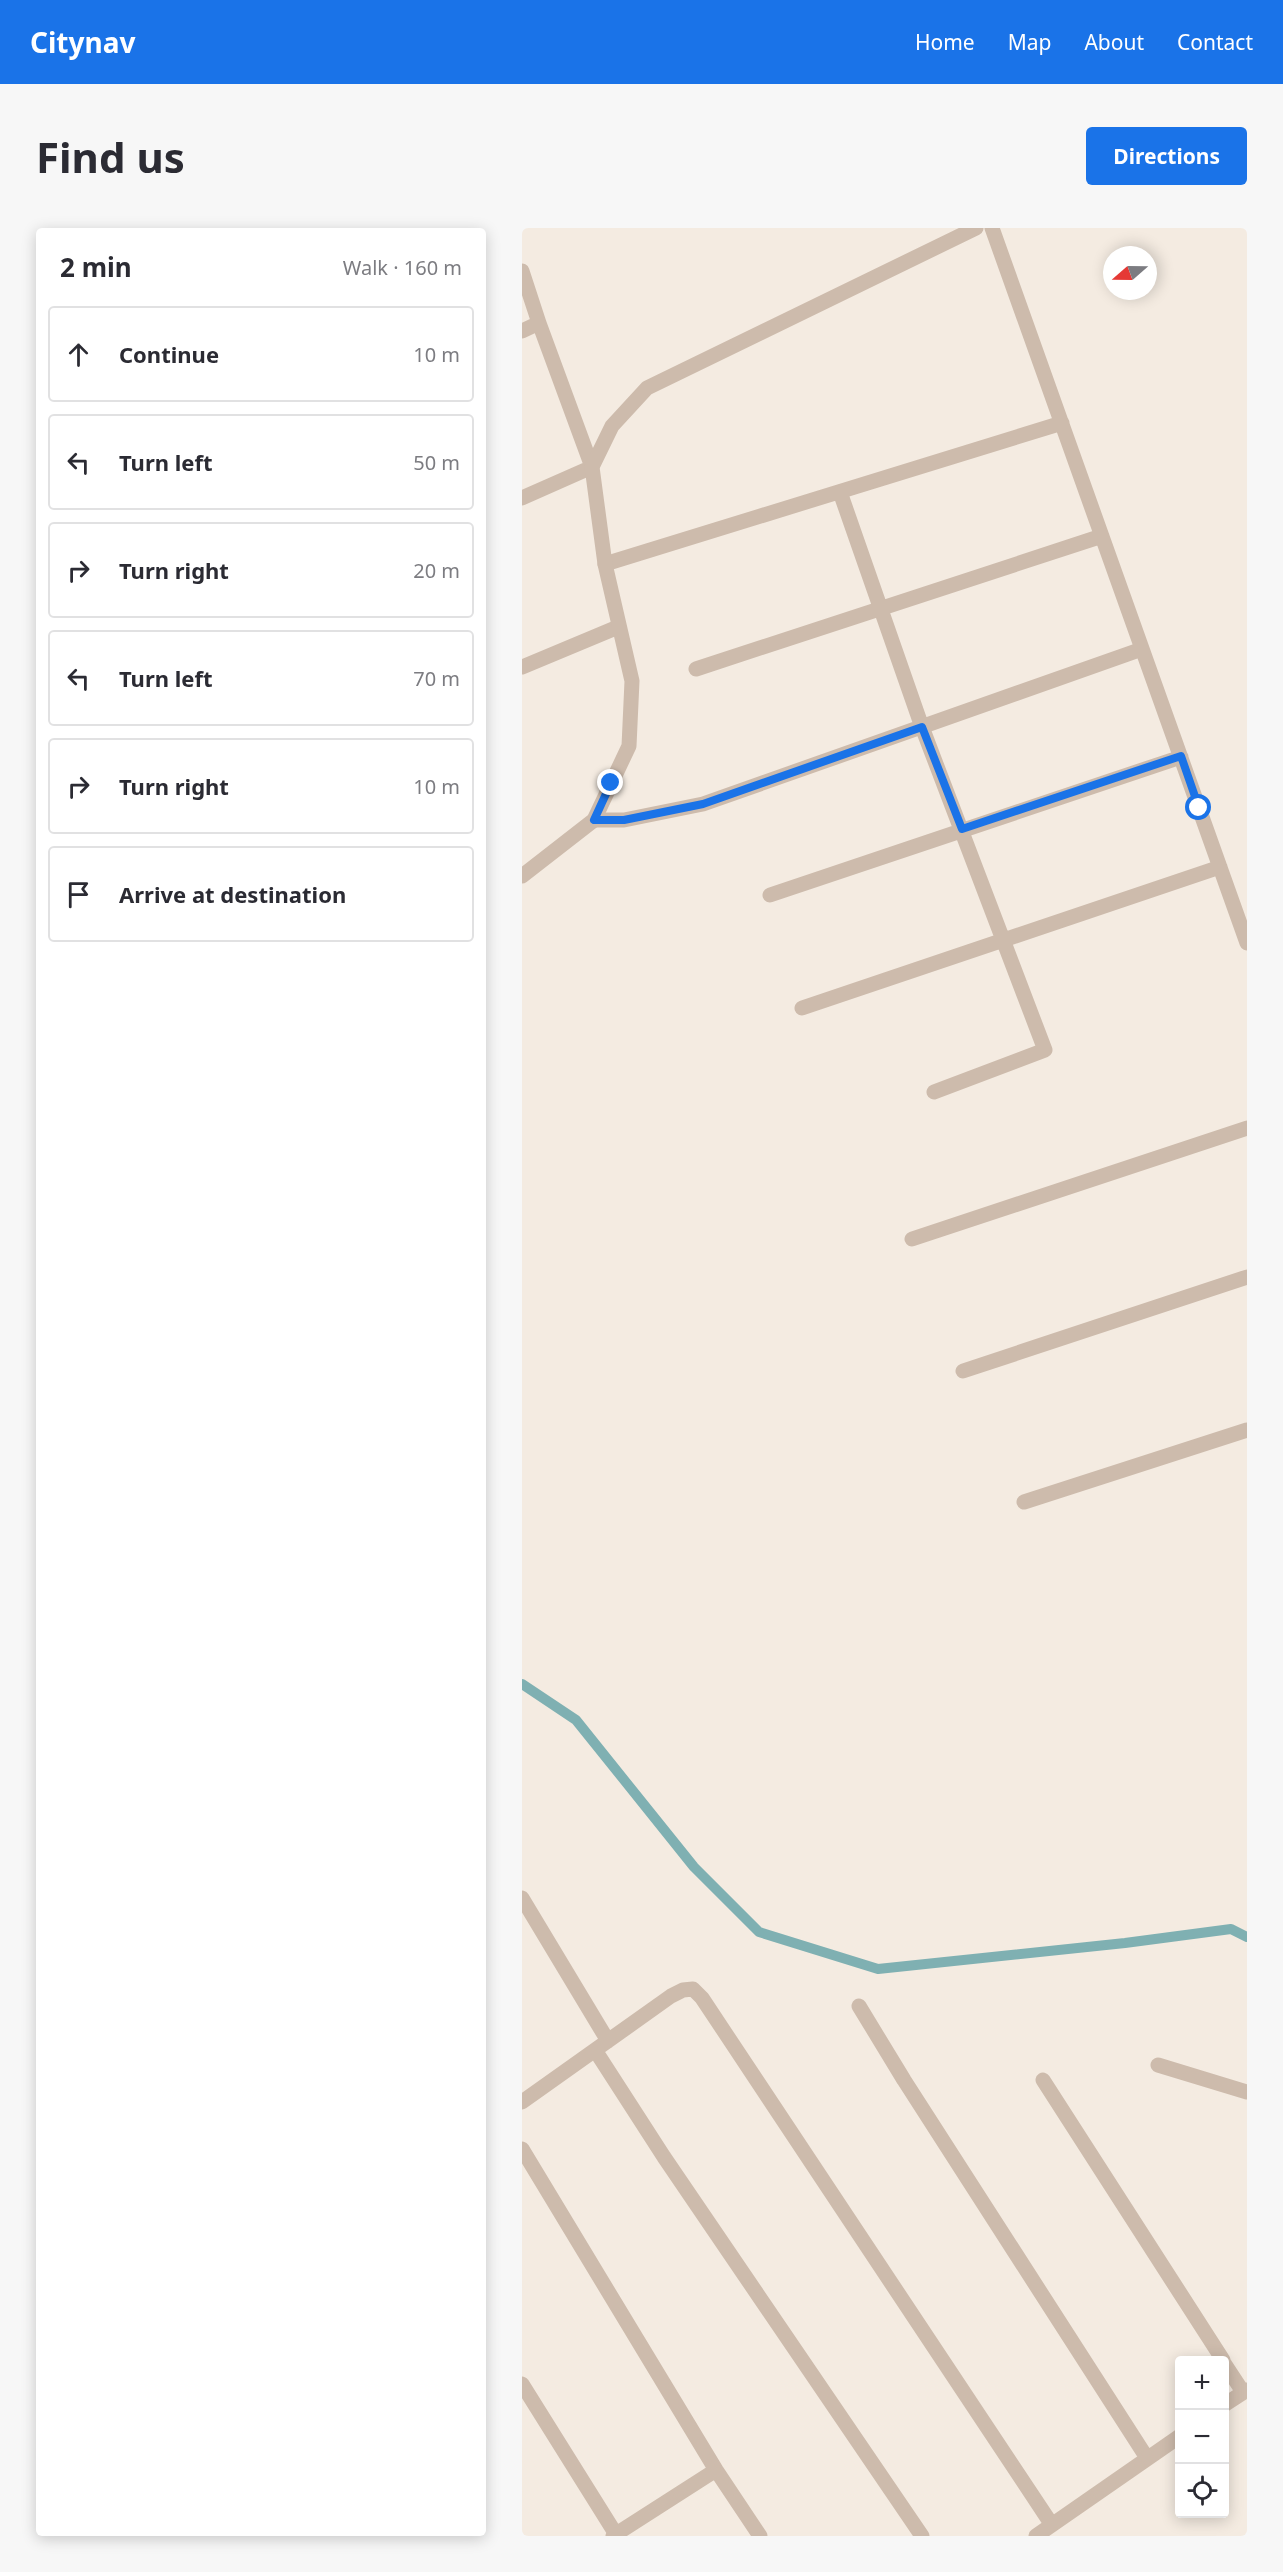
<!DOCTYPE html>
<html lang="en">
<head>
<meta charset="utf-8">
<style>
  body { margin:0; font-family:"Noto Sans",sans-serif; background:#f7f7f7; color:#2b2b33 }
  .controls { position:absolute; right:18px; bottom:18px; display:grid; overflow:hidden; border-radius:6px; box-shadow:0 3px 15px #0003 }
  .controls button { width:54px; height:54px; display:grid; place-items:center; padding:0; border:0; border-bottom:2px solid #e1e1e2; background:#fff; color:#2b2b33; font:30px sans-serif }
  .compass { position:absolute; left:581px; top:18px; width:54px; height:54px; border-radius:50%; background:#fff; box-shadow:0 3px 15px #0003; rotate:250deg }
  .stop { position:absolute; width:18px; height:18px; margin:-14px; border:4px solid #1a73e8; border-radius:50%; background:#fff }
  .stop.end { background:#1a73e8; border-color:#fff; box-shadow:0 2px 6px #0008 }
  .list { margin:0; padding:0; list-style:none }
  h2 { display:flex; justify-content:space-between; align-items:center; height:78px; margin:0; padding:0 24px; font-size:26px }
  h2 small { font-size:20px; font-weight:400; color:#7c7c81 }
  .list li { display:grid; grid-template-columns:39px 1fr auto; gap:18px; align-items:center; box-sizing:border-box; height:96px; margin:0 12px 12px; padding:0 12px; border:2px solid #e1e1e2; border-radius:6px }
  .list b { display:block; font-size:22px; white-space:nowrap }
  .list em { font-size:20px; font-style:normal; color:#7c7c81 }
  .icon { flex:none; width:33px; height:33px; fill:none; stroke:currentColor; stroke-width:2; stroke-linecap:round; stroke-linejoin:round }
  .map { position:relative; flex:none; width:725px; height:2308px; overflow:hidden; border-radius:6px }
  header { display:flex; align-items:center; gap:36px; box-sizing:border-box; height:84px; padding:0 30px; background:#1a73e8; color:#fff }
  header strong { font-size:28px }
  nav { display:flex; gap:33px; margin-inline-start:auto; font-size:21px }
  .intro { display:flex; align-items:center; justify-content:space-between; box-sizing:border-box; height:144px; padding:0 36px }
  h1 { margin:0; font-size:42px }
  .button { padding:15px 27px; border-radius:6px; background:#1a73e8; color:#fff; font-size:21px; font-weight:700 }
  main { display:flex; gap:36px; padding:0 36px }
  aside { flex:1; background:#fff; border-radius:6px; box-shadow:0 3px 15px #0003 }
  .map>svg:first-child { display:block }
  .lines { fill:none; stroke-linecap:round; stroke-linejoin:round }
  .stream { stroke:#7fb0b2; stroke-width:10 }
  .minor { stroke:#cdbbac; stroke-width:15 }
  .tertiary { stroke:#cdbbac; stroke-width:15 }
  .route { stroke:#1a73e8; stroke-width:8 }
</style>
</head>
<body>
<header>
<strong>Citynav</strong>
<nav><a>Home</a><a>Map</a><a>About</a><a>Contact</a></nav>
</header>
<div class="intro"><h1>Find us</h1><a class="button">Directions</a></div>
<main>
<aside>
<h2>2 min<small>Walk · 160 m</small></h2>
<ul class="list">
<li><svg class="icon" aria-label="ahead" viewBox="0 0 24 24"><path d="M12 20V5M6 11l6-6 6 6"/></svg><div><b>Continue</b></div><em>10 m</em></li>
<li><svg class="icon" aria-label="left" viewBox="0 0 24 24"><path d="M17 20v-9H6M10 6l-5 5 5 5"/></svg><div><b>Turn left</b></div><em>50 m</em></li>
<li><svg class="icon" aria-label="right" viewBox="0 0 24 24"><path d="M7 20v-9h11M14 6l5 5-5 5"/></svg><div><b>Turn right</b></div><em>20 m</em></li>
<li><svg class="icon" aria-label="left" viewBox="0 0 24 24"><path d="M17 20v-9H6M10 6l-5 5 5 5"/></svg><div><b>Turn left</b></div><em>70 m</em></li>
<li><svg class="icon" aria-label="right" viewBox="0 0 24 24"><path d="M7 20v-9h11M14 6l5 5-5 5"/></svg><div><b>Turn right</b></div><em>10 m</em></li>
<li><svg class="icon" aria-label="arrive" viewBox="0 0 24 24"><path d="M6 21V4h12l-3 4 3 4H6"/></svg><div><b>Arrive at destination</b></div></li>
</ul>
</aside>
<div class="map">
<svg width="725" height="2308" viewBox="0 0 725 2308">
  <rect width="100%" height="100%" fill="#f4ebe1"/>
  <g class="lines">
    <path class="stream" d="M0,1456L54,1492L172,1639L237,1704L356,1741L603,1715L709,1701L725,1709"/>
    <path class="minor" d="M470,0L725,715
      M0,43L17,95L70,239L0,270
      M0,103L17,95
      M318,264L400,499L523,822L412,864
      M83,336L540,195
      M0,439L96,399
      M174,441L580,308
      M72,592H102L181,576L620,421
      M248,667L659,529
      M280,780L698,639
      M390,1011L725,900
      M441,1143L725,1049
      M502,1274L725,1202
      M0,1670L86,1813
      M337,1778L382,1852L625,2230
      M73,1822L142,1929L400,2308
      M636,1837L725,1864
      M521,1852L701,2132
      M0,1874L149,1768L161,1762L171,1761L180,1770L530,2297
      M0,1921L194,2242L238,2308
      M702,2135L721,2164
      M0,2156L95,2308
      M702,2177L725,2162
      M91,2308L194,2242
      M514,2308L658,2208"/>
    <path class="tertiary" d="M0,648L72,592L107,518L110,453L83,336L70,239L90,198L125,160L454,0"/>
  </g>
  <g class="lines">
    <path class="route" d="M89,555L72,592H102L181,576L400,499L440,601L659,528L677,580"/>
  </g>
</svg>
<div class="controls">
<button>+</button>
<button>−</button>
<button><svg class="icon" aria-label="locate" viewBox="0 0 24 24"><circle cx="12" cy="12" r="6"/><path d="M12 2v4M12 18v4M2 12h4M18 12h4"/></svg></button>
</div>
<svg class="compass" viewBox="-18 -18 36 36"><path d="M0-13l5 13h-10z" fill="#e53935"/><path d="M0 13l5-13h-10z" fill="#7c7c81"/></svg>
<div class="stop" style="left:677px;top:580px"></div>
<div class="stop end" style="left:89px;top:555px"></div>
</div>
</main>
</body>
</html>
